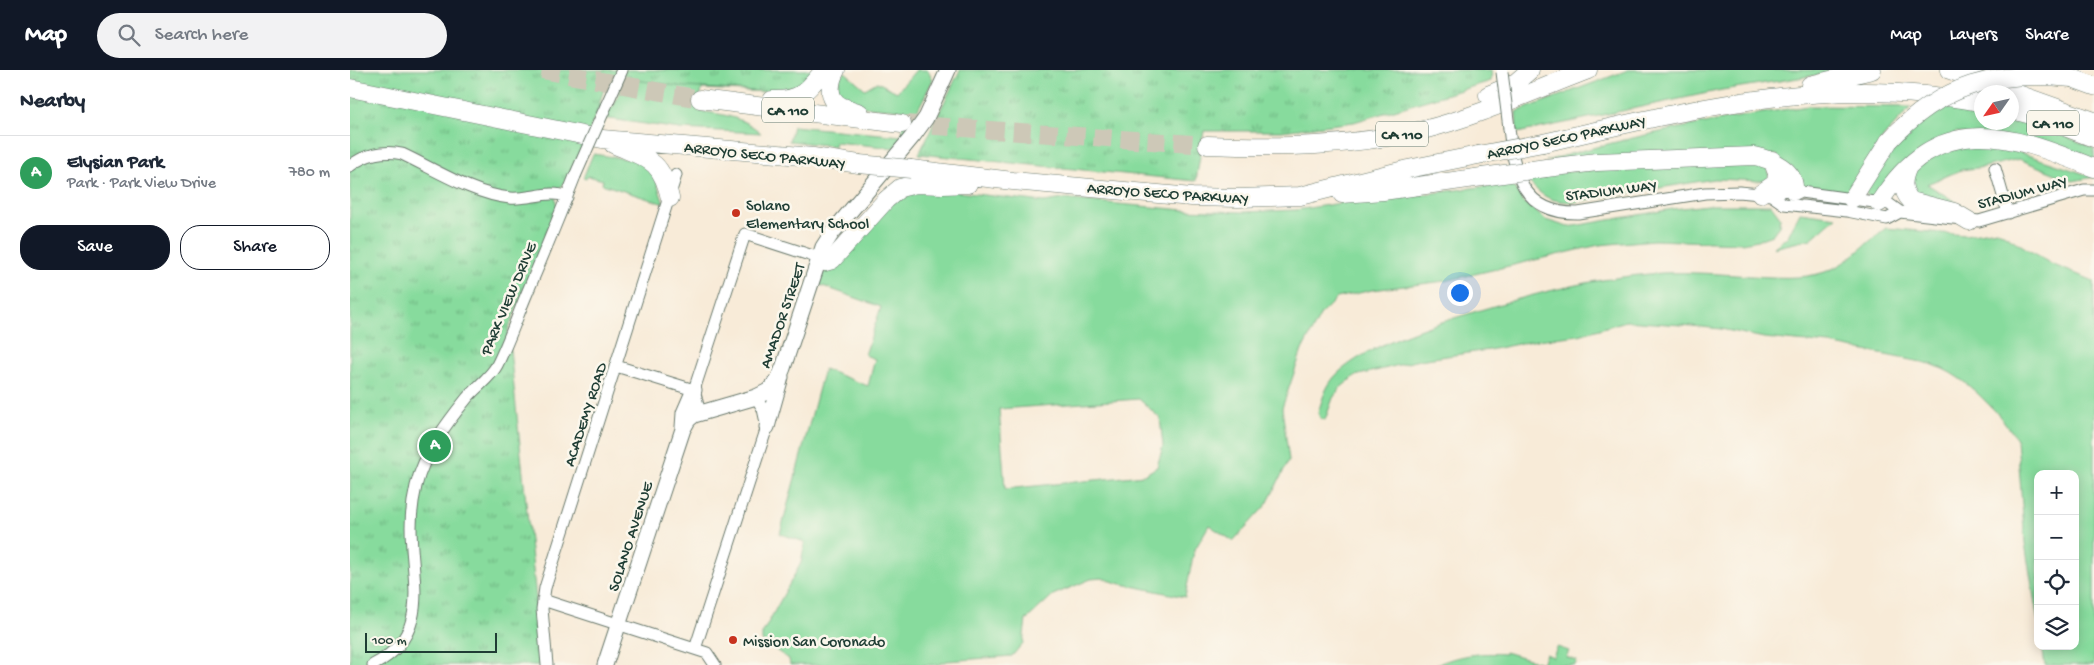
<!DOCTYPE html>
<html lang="en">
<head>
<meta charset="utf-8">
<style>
  body { margin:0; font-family:"Gochi Hand",sans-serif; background:#f2f2f3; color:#1f2937 }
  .controls { position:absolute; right:15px; bottom:15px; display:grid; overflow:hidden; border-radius:10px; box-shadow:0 2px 12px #0003 }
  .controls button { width:45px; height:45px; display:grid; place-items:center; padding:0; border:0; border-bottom:1px solid #e0e1e3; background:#fff; color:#1f2937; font:25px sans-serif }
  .compass { position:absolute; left:1624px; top:15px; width:45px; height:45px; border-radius:50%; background:#fff; box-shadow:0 2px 12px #0003; rotate:236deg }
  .scale { position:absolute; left:15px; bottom:12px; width:132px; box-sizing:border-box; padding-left:5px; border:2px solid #1f3d34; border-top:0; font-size:14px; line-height:18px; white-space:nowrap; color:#1f3d34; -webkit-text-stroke:4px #fbf7ec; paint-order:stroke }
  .you { position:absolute; left:1109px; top:222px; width:18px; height:18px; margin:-12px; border:4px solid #fff; border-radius:50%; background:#1a73e8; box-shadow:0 0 0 8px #1a73e833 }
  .badge { display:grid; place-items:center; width:32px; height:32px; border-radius:50%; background:#111827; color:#fff; font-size:16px; font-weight:700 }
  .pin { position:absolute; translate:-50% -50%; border:2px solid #fff; box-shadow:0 1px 5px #0006 }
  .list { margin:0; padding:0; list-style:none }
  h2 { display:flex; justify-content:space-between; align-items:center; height:65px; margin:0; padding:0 20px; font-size:21px }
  h2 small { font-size:16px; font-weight:400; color:#747a83 }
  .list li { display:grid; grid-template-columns:32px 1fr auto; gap:15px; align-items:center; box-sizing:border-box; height:75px; padding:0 20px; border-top:1px solid #e0e1e3 }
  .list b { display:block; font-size:19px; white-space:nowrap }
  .list p { margin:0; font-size:16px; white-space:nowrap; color:#747a83 }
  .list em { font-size:16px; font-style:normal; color:#747a83 }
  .actions { display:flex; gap:10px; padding:15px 20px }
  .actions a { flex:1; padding:11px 0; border:1px solid #111827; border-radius:20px; text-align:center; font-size:18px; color:#111827 }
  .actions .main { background:#111827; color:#fff }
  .icon { flex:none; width:28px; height:28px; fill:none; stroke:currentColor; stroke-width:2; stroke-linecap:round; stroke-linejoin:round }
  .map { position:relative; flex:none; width:1744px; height:595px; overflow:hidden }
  header { display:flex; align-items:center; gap:30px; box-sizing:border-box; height:70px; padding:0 25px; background:#111827; color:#fff }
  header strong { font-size:24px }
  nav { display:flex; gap:28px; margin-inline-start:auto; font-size:18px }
  .search { width:350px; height:45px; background:#f2f2f3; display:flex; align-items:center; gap:12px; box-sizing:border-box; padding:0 18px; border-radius:28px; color:#747a83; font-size:19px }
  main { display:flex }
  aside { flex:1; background:#fff }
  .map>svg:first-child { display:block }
  .green { fill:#87db9d; stroke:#538c68; fill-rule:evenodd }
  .park { fill:url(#park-tufts); stroke:#538c68 }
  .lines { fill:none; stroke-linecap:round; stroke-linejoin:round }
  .highway-tunnel { stroke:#cdc8b7; stroke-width:18; stroke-dasharray:18 9; stroke-linecap:butt }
  .minor-casing { stroke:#6b7a6d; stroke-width:13 }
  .major-casing { stroke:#6b7a6d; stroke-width:17 }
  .highway-casing { stroke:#6b7a6d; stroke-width:19 }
  .minor { stroke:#fff; stroke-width:11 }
  .major { stroke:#fff; stroke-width:15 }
  .highway { stroke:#fff; stroke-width:18 }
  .minor-bridge-casing { stroke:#6b7a6d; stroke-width:13; stroke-linecap:butt }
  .highway-bridge-casing { stroke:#6b7a6d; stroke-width:19; stroke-linecap:butt }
  .minor-bridge { stroke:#fff; stroke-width:11 }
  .highway-bridge { stroke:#fff; stroke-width:18 }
  .poi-dot { fill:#c8321e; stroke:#fbf7ec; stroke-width:2 }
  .labels { text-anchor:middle; stroke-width:5; stroke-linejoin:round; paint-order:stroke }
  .shield { fill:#fbf7ec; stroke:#61756b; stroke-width:1 }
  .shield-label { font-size:15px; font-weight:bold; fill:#1f3d34 }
  .street-label { font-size:16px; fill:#1f3d34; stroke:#fbf7ec }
  .poi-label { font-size:16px; fill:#1f3d34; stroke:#fbf7ec; text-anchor:start }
</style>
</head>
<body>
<header>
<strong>Map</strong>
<div class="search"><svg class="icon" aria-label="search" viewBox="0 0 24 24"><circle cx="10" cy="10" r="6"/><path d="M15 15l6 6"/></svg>Search here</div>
<nav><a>Map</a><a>Layers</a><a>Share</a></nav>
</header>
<main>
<aside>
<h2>Nearby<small></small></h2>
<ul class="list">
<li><span class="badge" style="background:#2e9e5b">A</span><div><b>Elysian Park</b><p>Park · Park View Drive</p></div><em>780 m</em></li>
</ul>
<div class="actions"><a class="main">Save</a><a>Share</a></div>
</aside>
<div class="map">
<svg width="1744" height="595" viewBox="0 0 1744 595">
  <defs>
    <pattern id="park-tufts" width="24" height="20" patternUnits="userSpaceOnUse" patternTransform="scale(1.25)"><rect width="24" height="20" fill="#87db9d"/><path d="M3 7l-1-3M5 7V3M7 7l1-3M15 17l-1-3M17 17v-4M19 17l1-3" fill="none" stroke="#6eb381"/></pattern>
  </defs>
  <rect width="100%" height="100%" fill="#fbf7ec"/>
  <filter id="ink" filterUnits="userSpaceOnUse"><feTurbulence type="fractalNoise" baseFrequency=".02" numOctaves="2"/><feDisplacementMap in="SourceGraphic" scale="10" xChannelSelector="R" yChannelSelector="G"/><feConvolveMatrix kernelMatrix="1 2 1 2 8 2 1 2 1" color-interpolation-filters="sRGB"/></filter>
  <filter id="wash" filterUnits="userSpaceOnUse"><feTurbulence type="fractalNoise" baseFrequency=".0096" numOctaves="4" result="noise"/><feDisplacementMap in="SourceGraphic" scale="20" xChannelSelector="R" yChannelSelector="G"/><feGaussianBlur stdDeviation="1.12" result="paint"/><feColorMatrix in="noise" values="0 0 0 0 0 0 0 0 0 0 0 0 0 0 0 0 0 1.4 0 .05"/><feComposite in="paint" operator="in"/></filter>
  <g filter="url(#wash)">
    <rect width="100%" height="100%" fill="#f8ebd8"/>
    <path class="green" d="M279,0L439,23L352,19L348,41C372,44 393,47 411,63L330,59L169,36L258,5L249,34L263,37Z
      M566,0H578L583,10L559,57L545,78L485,72L484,76L439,71L443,56L552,66L554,40L504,36L485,24L491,5L495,2L515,19L527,12L547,22Z
      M1278,0H1499L1372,20L1167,63L1166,42Z
      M1458,36L1561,37L1534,66L1497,122L1450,117L1427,85L1196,91C1282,65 1369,49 1458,36Z
      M1589,36L1631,43L1632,52H1662V49L1695,58L1744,78V93L1606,62L1526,127L1519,128L1515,121L1550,69Z
      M1628,75L1656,78L1744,107L1723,111L1669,89L1635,97L1611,100L1577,114L1620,141L1572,132L1561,125L1559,105C1572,86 1606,77 1628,75Z
      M243,84L291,91L302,98L314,134L252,114L253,110L238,106L236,109L233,108Z
      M1414,95L1418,100L1419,108L1412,111L1364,109L1225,132C1199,132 1193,127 1176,109L1198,103L1299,96Z
      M1161,113L1174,132L1196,150L1218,157L1323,139L1358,135H1421L1430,147L1429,156L1422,165L1408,170L1392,173L1304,170L1249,175L1095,211L1022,220L987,228L971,244L952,280L932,338L939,390L917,434L883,471L859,455L844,481L835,527L767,513L752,508L741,509L703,525L676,550L673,573L662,586L597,591L587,595H440L439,589L412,571V564L451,493L455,472L430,464L474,299L518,316L525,289L515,285L531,237L470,215L472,205L536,132L574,118L694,132L714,129L834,140L893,142L946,140L1010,130L1020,131ZM789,329L810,348L813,376L807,397L794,405L655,419L649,339Z
      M1450,142L1486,147L1461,169L1423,178L1438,166Z
      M1536,158L1615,165L1647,160L1701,194L1744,211V595H1695L1692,576H1725V404H1688V552L1675,473L1667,370C1661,359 1653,351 1646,342C1626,321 1609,304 1581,294L1480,274L1414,268L1371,259L1332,255L1276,251L1229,265L1187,270L1139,280L1069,290L1005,306L990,318L983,328L975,350L970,348L968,343C974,324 977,311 994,298C1026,273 1075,257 1114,245C1179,225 1245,207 1313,203C1342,202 1371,204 1400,206C1425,207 1451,210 1475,202C1500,193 1515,173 1536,158Z
      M1207,577L1219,581L1216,587L1227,591L1225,595H1086C1108,585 1131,582 1155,584V582L1192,593L1196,584L1203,587Z"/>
    <path class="park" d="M0,0H464L450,18L439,23L335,17L258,6C248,39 236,74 219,105C214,115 201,123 207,135L158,260L193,595H0Z
      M610,0H1142L1141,11L1004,52L932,61H854L846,111L569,84Z"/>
  </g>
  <g filter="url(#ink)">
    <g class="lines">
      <path class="highway-tunnel" d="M192,0L350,29
        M555,54L857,75"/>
      <defs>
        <path id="minor" d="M256,36L272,0
          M1159,58C1164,103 1172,144 1228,143L1355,123L1389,122L1421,125L1436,120L1539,134L1550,142L1629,151L1734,120H1744
          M0,96C15,84 34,80 52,84C84,99 125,125 160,128C178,130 201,119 217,127
          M1645,98L1658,143
          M1421,125L1434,134L1497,141L1537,149L1550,142
          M266,296L344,320
          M350,343L344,320L395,164L469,188
          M193,530L357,583L365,595
          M345,579L417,357L413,339L406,327
          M23,595C83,564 61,510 61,457C61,443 63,429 66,416C74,383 96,354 117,328C126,317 141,307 147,295C158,273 166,250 175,228C192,188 209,147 225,106
          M197,595L192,539L195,518L326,105"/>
        <path id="major" d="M333,357L334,343L344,320
          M417,357L431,307
          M255,595L333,359L338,350L344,345L406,327L418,321L428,310L433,298L473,177L482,163L563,66L576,48L598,0"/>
        <path id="highway" d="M486,0C480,11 476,29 491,36C497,39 504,40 510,43
          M1600,0L1744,51
          M1722,8L1744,16
          M1460,15L1522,0
          M0,18L252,69L463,87L509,94
          M1138,25L1164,14L1180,0
          M350,29L552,54
          M422,30C451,31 457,21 474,0
          M1662,40L1689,47L1744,68
          M1193,73C1320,44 1443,12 1575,25C1594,27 1613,28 1632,33
          M263,74C297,89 311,88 320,128
          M857,75C932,78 999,77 1073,60C1126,47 1185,20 1238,0
          M1558,97C1552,110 1551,120 1561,131L1604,142L1619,151
          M1196,98L1247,92L1404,86C1421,89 1446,100 1444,121
          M561,99L663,111L842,127L888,128L950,126L1058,99L1128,85
          M992,124L1033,121L1132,107
          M1410,124L1426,113L1427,103L1422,90
          M1502,129L1539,71
          M1529,133C1588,39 1657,63 1744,98
          M469,188L475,192L482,190L536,130L550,118L566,114L593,115L618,114"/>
      </defs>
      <use href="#minor" class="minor-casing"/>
      <use href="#major" class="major-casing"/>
      <use href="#highway" class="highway-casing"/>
      <use href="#minor" class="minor"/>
      <use href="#major" class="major"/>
      <use href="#highway" class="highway"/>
      <defs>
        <path id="minor-bridge" d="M1152,2L1159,58
          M225,106L256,36"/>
        <path id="highway-bridge" d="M1539,71C1591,14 1646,0 1722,8
          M1128,85L1193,73
          M509,94L561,99
          M1132,107L1196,98"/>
      </defs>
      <use href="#minor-bridge" class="minor-bridge-casing"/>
      <use href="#highway-bridge" class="highway-bridge-casing"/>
      <use href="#minor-bridge" class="minor-bridge"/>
      <use href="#highway-bridge" class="highway-bridge"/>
    </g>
  </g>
  <g class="poi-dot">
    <circle cx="386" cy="143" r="5"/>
    <circle cx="383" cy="570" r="5"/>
  </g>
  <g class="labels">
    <g class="shield">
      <rect x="412" y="27.5" width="52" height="25" rx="4"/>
      <rect x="1677" y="40.5" width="52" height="25" rx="4"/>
      <rect x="1026" y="51.5" width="52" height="25" rx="4"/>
    </g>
    <g class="shield-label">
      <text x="438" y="45">CA 110</text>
      <text x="1703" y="58">CA 110</text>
      <text x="1052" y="69">CA 110</text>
    </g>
    <g class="street-label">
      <text transform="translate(1216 66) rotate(-12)" y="6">ARROYO SECO PARKWAY</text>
      <text transform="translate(415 84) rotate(6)" y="6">ARROYO SECO PARKWAY</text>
      <text transform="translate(1261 119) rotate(-7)" y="6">STADIUM WAY</text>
      <text transform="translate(1672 121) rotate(-15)" y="6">STADIUM WAY</text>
      <text transform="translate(818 122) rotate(4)" y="6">ARROYO SECO PARKWAY</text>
      <text transform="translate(157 228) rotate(-67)" y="6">PARK VIEW DRIVE</text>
      <text transform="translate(431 245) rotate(-71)" y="6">AMADOR STREET</text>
      <text transform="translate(234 344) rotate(-72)" y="6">ACADEMY ROAD</text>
      <text transform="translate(279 466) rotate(-72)" y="6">SOLANO AVENUE</text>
    </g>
    <g class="poi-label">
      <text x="396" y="140">Solano<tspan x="396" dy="18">Elementary School</tspan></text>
      <text x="393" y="576">Mission San Coronado</text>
    </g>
  </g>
</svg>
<div class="controls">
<button>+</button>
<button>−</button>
<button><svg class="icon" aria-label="locate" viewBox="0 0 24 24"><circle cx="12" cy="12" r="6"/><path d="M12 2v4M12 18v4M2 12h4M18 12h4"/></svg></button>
<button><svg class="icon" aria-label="layers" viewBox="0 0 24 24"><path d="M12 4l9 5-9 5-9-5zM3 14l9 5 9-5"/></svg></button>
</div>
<svg class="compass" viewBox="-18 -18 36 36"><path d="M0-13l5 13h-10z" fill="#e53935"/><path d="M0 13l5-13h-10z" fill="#747a83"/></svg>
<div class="scale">100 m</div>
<div class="you"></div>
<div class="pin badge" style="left:85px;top:376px;background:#2e9e5b">A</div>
</div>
</main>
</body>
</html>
